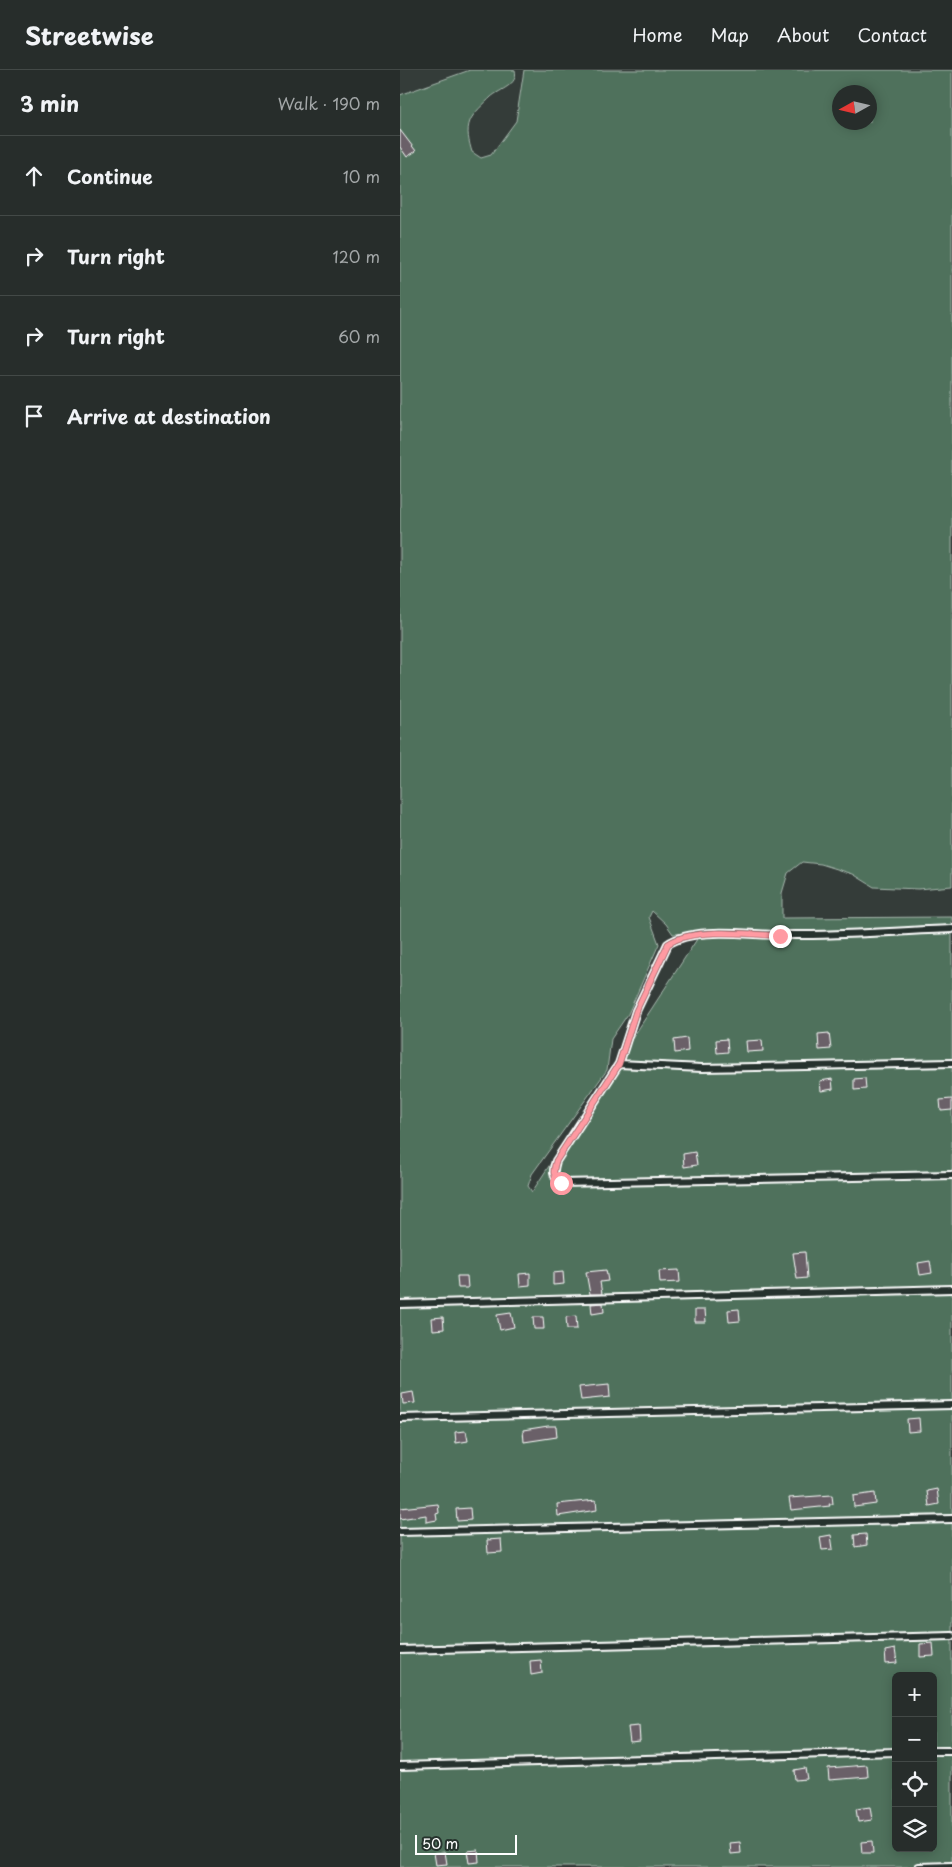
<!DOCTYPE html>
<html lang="en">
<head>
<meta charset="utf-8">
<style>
  body { margin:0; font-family:"Playpen Sans",sans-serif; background:#2f3533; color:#f1f3f6 }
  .controls { position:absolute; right:15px; bottom:15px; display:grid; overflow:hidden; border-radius:8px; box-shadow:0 2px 12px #0003 }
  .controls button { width:45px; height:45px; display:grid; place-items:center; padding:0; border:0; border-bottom:1px solid #434947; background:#272d2b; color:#f1f3f6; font:25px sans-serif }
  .compass { position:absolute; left:432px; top:15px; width:45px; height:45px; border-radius:50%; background:#272d2b; box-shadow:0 2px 12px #0003; rotate:262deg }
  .scale { position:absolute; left:15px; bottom:12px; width:102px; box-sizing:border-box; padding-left:5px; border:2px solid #fff; border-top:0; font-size:14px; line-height:18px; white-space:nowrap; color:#fff; -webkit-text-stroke:4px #26332d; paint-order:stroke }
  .stop { position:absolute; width:15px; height:15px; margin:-11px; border:4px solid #ff9aa2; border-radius:50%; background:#fff }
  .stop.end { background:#ff9aa2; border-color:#fff; box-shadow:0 1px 5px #0008 }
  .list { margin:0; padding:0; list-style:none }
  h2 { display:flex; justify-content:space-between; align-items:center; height:65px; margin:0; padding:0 20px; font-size:21px }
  h2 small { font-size:16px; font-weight:400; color:#a4a8a9 }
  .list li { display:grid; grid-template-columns:32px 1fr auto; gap:15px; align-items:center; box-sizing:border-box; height:80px; padding:0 20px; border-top:1px solid #434947 }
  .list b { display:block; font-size:19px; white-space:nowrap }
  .list em { font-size:16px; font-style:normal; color:#a4a8a9 }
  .icon { flex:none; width:28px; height:28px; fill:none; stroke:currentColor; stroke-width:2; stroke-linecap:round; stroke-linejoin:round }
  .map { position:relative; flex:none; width:552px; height:1797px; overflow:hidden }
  header { display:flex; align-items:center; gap:30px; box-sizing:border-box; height:70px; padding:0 25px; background:#272d2b; border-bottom:1px solid #434947 }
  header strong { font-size:24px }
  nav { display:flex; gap:28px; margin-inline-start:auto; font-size:18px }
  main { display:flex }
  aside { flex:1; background:#272d2b }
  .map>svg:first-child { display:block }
  .green { fill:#4f715c; stroke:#a7b8ae; fill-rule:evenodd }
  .building { fill:#6a6168; stroke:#fff }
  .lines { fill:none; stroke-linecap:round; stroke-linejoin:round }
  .service-casing { stroke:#fff; stroke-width:10 }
  .service { stroke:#26332d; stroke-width:6 }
  .route { stroke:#ff9aa2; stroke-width:6 }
</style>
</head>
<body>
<header>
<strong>Streetwise</strong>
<nav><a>Home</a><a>Map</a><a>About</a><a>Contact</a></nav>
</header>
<main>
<aside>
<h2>3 min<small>Walk · 190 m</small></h2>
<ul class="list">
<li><svg class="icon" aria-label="ahead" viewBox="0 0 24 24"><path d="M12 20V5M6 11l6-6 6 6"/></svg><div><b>Continue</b></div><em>10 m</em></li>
<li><svg class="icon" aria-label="right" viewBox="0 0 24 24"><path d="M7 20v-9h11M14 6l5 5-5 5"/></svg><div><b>Turn right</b></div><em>120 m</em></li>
<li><svg class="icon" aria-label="right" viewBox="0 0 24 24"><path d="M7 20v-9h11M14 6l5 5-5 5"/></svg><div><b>Turn right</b></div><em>60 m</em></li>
<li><svg class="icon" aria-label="arrive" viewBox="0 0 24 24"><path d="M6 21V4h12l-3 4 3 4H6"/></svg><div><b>Arrive at destination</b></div></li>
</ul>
</aside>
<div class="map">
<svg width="552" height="1797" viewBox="0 0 552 1797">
  <rect width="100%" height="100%" fill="#343c39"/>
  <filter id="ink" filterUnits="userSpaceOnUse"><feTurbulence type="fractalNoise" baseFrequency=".02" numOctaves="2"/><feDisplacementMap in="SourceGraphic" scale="10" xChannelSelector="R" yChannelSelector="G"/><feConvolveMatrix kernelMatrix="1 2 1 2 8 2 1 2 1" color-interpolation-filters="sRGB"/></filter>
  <g filter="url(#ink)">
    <path class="green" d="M70,0H115C119,15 100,19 91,27C85,33 73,43 70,51C66,61 69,72 72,82L81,88L91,85L116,51L124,0H552V816L518,819L474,817L453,804L421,794L402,792L388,803L382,823V848L552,847V1797H0V25ZM440,22H470V52H440ZM252,841L266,854L273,864L301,863L132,1122L128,1116L132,1104L207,1000L211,969L228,944L259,874L249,847ZM496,1606H533V1778H496Z"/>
    <path class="building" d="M0,60L16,81L7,87L0,77Z
      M429,963L431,979L419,980L418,964Z
      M287,968L288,981L275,983L274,970Z
      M327,969L328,982L317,983L316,970Z
      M362,970L363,981L347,982L346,971Z
      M465,1008L466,1019L454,1020V1009Z
      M432,1009L433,1019L421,1021L420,1011Z
      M552,1029V1040L541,1041L540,1030Z
      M295,1082L297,1095L284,1097L283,1084Z
      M405,1182L407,1208L397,1209L393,1183Z
      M530,1191L532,1203L520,1205L518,1193Z
      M206,1200L208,1211L200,1212L202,1224H190L186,1202Z
      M279,1200L280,1212L260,1213L259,1201Z
      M163,1202L164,1214L153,1215V1203Z
      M130,1203V1215L120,1216L119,1204Z
      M57,1206H67L68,1218H58Z
      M203,1233L204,1242L192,1244L191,1234Z
      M339,1239L340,1251L329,1252L328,1240Z
      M295,1240H305L306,1252H295Z
      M111,1243L114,1257L100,1260L97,1245Z
      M176,1246L177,1259H167L166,1247Z
      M43,1247L44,1259L33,1260L32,1248Z
      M133,1247H143L144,1259H134Z
      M209,1314L210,1327L181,1330L179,1317Z
      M13,1322L15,1333L3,1334L2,1324Z
      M519,1348L520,1361L508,1362L507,1349Z
      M148,1356H156L157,1367L124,1372L123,1360Z
      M66,1361L68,1371L56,1373L55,1362Z
      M537,1419L539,1434L529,1436L527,1421Z
      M475,1423L476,1434L454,1437L453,1426Z
      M432,1425L433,1434H429L430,1436L391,1440L389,1428Z
      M196,1430L197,1440L158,1446L157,1434Z
      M38,1434L39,1443L36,1444L37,1450L26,1452V1445L0,1449V1438Z
      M70,1438L71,1450L57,1451L56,1439Z
      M466,1464L467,1475L455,1477L454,1465Z
      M431,1465L433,1479L422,1480L420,1467Z
      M101,1469L102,1482L88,1483L87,1470Z
      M533,1573L534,1586L520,1587V1574Z
      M495,1579L497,1593L486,1594L485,1581Z
      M141,1590L142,1603L131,1605L130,1591Z
      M239,1656L240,1671L230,1672L228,1657Z
      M467,1695L468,1707L429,1710L428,1698Z
      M405,1698L407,1709L395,1710L394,1700Z
      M470,1737L472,1750L458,1752L456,1739Z
      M472,1771L473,1783H462L461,1772Z
      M340,1772L341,1783L331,1784L330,1773Z
      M78,1780L79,1792L69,1793L67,1781Z
      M45,1782L47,1794L36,1795L34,1783Z"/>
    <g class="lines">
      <defs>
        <path id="service" d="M552,859C495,861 437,866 380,865C349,865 294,856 268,874L236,941L219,994L156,1091C153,1101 152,1106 161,1113L552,1105
          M219,994L302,998L552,993
          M0,1234L552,1219
          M0,1348L552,1335
          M0,1462L552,1449
          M0,1580L552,1566
          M533,1681H552
          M0,1696L496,1682
          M519,1797L552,1796"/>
      </defs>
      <use href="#service" class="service-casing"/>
      <use href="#service" class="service"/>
    </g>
  </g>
  <g class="lines" filter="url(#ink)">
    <path class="route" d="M161,1113C152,1106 153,1101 156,1091L219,994L236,941L268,874C293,857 351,864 380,866"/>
  </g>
</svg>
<div class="controls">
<button>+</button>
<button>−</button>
<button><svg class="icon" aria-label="locate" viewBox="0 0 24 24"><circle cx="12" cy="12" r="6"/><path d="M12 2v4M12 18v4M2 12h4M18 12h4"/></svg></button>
<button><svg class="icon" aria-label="layers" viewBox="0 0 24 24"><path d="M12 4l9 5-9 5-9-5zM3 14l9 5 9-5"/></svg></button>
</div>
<svg class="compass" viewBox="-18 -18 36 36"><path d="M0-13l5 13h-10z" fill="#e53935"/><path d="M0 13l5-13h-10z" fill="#a4a8a9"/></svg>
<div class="scale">50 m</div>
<div class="stop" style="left:161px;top:1113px"></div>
<div class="stop end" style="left:380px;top:866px"></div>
</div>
</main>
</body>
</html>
